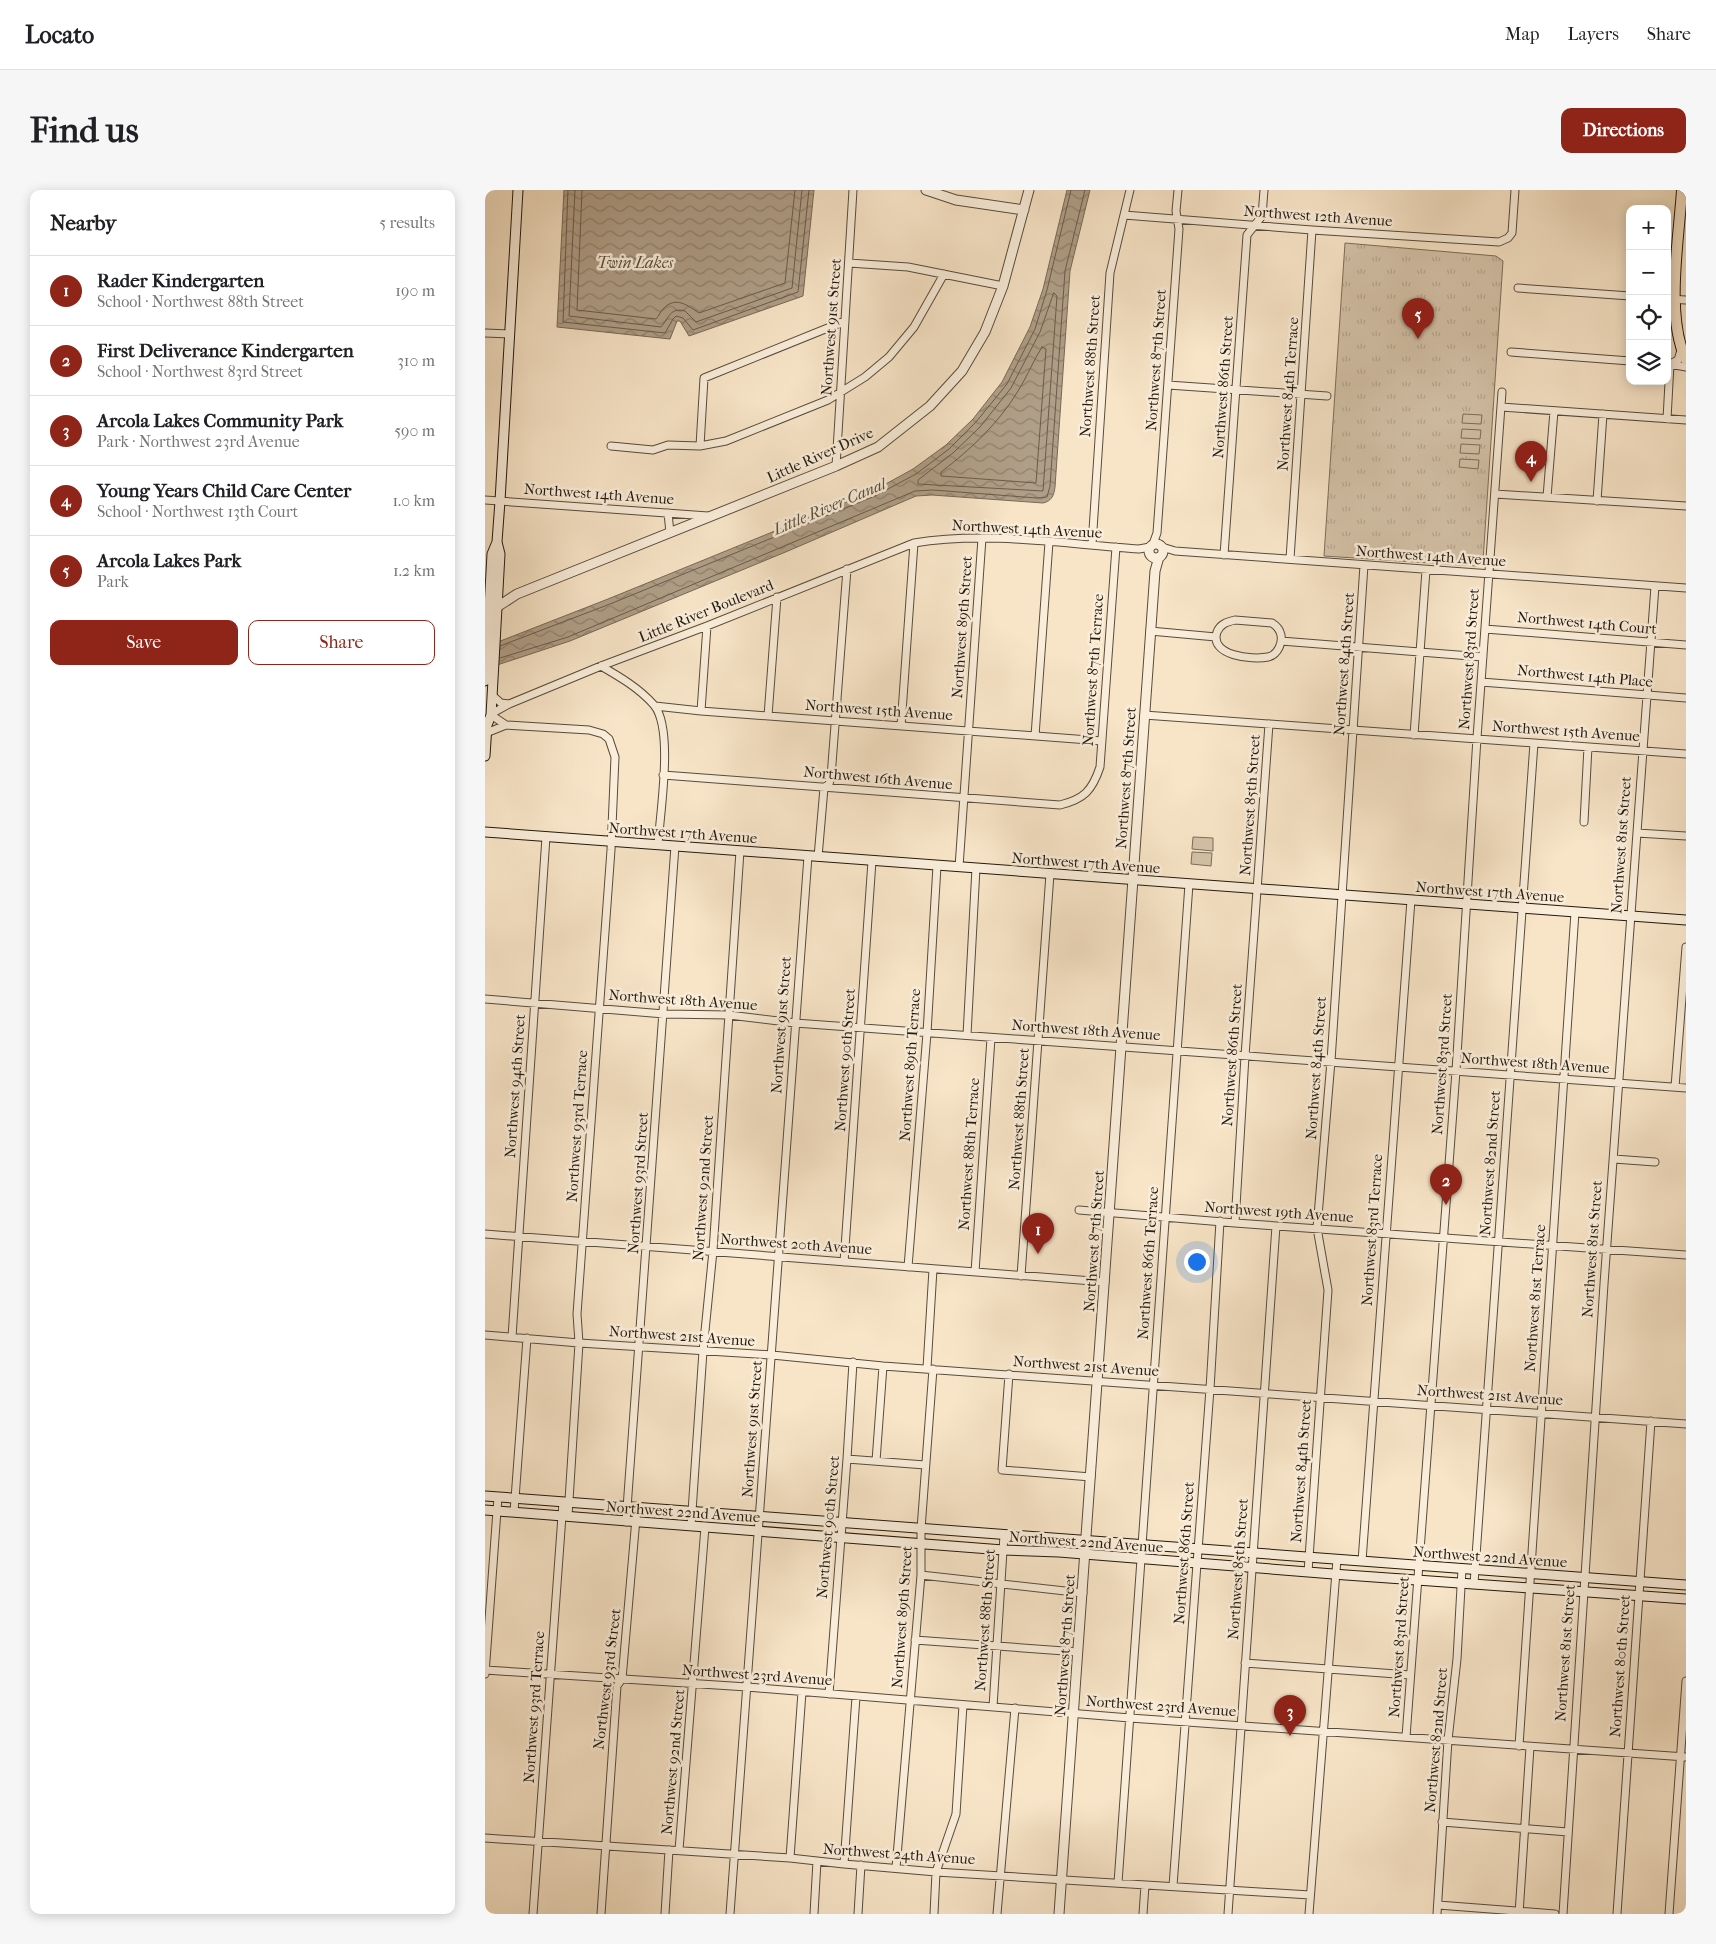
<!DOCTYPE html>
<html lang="en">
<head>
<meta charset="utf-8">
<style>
  body { margin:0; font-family:"IM FELL French Canon",serif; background:#f6f6f6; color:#202124 }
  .controls { position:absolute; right:15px; top:15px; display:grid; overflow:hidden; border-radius:10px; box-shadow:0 2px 12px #0003 }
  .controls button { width:45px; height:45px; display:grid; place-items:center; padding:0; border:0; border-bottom:1px solid #e0e0e0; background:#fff; color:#202124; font:25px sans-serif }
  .you { position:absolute; left:711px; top:1071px; width:18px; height:18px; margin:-12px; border:4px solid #fff; border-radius:50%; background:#1a73e8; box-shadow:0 0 0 8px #1a73e833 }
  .badge { display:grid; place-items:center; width:32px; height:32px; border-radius:50%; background:#8f2418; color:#fff; font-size:16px; font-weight:700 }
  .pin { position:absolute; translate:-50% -41px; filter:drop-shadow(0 1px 2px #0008) }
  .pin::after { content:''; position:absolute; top:26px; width:18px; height:15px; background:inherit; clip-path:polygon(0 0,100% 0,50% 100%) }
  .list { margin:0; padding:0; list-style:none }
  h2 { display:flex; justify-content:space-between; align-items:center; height:65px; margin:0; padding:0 20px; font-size:21px }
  h2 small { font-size:16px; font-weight:400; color:#757577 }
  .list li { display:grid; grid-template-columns:32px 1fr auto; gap:15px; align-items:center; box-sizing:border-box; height:70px; padding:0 20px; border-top:1px solid #e0e0e0 }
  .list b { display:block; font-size:19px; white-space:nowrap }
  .list p { margin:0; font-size:16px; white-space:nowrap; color:#757577 }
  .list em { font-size:16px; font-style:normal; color:#757577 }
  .actions { display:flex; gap:10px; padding:15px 20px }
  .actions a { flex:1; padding:11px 0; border:1px solid #8f2418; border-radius:10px; text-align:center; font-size:18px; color:#8f2418 }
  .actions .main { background:#8f2418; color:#fff }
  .icon { flex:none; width:28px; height:28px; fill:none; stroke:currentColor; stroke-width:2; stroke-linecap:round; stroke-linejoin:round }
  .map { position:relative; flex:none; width:1201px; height:1724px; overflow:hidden; border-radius:10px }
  header { display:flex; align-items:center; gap:30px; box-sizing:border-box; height:70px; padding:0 25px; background:#fff; border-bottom:1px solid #e0e0e0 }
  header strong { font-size:24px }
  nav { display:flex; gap:28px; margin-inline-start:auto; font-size:18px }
  .intro { display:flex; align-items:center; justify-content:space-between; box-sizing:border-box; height:120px; padding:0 30px }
  h1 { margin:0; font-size:35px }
  .button { padding:12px 22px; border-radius:10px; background:#8f2418; color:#fff; font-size:18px; font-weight:700 }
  main { display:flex; gap:30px; padding:0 30px }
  aside { flex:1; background:#fff; border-radius:10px; box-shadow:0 2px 12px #0003 }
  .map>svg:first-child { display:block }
  .park { fill:url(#park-tufts); stroke:#7c6d5a }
  .pitch { fill:#d4c2a8; stroke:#7c6d5a }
  .water { fill:url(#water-waves); stroke:#786956 }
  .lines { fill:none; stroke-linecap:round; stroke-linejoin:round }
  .shore { stroke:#6a5c4a; stroke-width:1 }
  .minor-casing { stroke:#584b3b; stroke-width:9 }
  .tertiary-casing { stroke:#584b3b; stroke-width:11 }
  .secondary-casing { stroke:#23180c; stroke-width:11 }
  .primary-casing { stroke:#23180c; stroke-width:12 }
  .minor { stroke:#faeedb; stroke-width:7 }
  .tertiary { stroke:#faeedb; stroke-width:9 }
  .secondary { stroke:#faeedb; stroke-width:9 }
  .primary { stroke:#f8e5c8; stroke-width:10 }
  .labels { text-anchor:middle; stroke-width:5; stroke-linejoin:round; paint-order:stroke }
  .street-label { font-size:15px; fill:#23180c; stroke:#faeedb }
  .water-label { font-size:16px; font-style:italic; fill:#5b4e3e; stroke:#faeedb }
</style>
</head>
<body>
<header>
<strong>Locato</strong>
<nav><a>Map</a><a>Layers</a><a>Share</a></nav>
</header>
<div class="intro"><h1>Find us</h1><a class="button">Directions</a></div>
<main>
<aside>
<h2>Nearby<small>5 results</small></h2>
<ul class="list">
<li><span class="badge">1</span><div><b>Rader Kindergarten</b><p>School · Northwest 88th Street</p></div><em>190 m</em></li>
<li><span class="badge">2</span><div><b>First Deliverance Kindergarten</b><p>School · Northwest 83rd Street</p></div><em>310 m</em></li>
<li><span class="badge">3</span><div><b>Arcola Lakes Community Park</b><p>Park · Northwest 23rd Avenue</p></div><em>590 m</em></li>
<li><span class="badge">4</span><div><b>Young Years Child Care Center</b><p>School · Northwest 13th Court</p></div><em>1.0 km</em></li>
<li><span class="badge">5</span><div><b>Arcola Lakes Park</b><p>Park</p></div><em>1.2 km</em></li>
</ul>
<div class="actions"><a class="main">Save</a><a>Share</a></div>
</aside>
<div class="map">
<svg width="1201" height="1724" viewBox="0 0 1201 1724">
  <defs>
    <pattern id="park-tufts" width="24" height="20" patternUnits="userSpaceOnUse" patternTransform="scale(1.25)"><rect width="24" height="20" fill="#d4c2a8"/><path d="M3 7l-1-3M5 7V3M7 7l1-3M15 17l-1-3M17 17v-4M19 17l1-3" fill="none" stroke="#b6a68f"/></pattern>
    <pattern id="water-waves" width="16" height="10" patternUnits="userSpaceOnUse" patternTransform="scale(1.25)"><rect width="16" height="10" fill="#b09f88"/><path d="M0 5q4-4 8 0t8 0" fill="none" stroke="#8f816e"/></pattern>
  </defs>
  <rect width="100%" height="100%" fill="#f8e5c8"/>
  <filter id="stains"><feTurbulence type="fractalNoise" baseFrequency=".004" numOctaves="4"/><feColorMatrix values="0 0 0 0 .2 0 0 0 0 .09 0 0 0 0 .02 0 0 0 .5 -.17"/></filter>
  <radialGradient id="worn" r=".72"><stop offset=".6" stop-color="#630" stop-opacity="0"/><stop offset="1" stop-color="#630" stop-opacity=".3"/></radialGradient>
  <path class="park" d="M860,53L1011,66L1018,71L998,371L991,376L839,366Z"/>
  <path class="pitch" d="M978,224L997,225L996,234L977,233Z
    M977,239L996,240L995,249L976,248Z
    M976,254L995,255L994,264L975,263Z
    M975,269L994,270L993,279L974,277Z
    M708,647L728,648V661L707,659Z
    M707,662L727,663L726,676L706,674Z"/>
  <path class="water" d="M79,0H329L318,106L204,146L195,131H192L185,149L72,137Z
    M582,0H605L585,81L570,297C569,305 567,311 558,313L447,305L431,306L303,361L85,451L0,479V457L123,409L388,301L428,279L461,255L488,229L517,192L545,137L558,99Z"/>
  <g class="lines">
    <path class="shore" d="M83,0L78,132L180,143L188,129L191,126L198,128L208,140L313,102L324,0
      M90,0L84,126L176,137C184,128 185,117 200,121L211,132L307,98L317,0
      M97,0L92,120L171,129C174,126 175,122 178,119C191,105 203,116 214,123L300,93L310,0
      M569,103L572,106L558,301L433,294V290L468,263L495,237L526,198L555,142Z
      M557,157L561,159L551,293L456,286V282C485,260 514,233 533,201C542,187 548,171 557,157Z
      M15,456L125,414L390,306L431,284L464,259L491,232L522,194L550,139L562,100L586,0
      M15,468L83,447L430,301L448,300L552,308L562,307L565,296L580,81L600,0"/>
    <defs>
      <path id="minor" d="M639,25L827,40L1014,52L1023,48L1027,43L1030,0
        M364,73L423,77L518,96
        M1033,98L1145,106
        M1182,109L1201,110
        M0,143L25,144
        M1026,162L1145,171
        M1185,174L1193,170L1196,160
        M1185,174L1201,177
        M683,195L842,206
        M1016,217L1201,230
        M1182,229L1185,174
        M126,256L168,260L183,255L215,256L241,251L343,210L380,187L404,167L429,137L459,84
        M215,256L219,188L360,131
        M351,276L368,0
        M1010,304L1201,316
        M1062,307L1069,221
        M0,310L223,326
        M1112,311L1118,224
        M183,323L185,343
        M668,354L672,343L694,39L691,21L693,0
        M607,355L625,83L645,0
        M677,357L690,361L1201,398
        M739,365L762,45L777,26L779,0
        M805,369L827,40
        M750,430L787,433C790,435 794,439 795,442C799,451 793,465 783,467C767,470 724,466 732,442C735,434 742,432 750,430Z
        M1000,439L1201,455
        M665,441L731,447
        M796,451L998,467
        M116,476C135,487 154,498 169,515C189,539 175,622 173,655
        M996,492L1201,508
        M7,505L16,513L24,514
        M170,516L216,521L617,551
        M216,521L222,436
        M6,524L24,514L116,476L222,436L429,353C503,341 579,354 654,359L665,357
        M6,525L21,535
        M659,525L1201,564
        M283,526L292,407
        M416,536L429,353
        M0,541L1,543L21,535L104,540L118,544L124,549L130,567L126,660L92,1124L94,1153L83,1326
        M929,545L941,380
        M550,546L564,352
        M178,585L575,615C599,609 607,601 615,577L631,357
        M1099,632L1103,557
        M1152,643L1201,646
        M333,667L339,598L344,594L346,587L362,379
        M474,677L497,348
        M0,809L179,824L244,825L310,833L1201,898
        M482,845L491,678
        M1190,897L1201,757
        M1129,969L1170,972
        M594,1020L750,1033L1201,1065
        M750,1033L760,866L784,534
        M0,1044L620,1092
        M359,1072L387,671
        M423,1077L442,843L452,676
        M490,1082L506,848
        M536,1086L565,684
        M0,1145L94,1153L287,1165L398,1176L1201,1234
        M27,1147L61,647
        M442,1178L448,1079
        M524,1184L517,1280L606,1287
        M362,1269L440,1275
        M391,1271L398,1176
        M29,1322L42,1148
        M141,1332L190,656
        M206,1336L218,1161L228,1061L255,661
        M877,1371L926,710
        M823,1382L843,1100L832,1038L846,871L879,375
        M436,1385L598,1403
        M989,1394L1049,553
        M430,1450L593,1462
        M760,1473L925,1485
        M0,1480L262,1497L645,1528L1201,1567
        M0,1484L13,1307
        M344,1504L362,1269L368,1172
        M508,1517L519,1345
        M921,1547L971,881L992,548L1017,202
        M1034,1556L1090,722
        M957,1632L1083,1642
        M0,1648L305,1668L359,1674L451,1682L825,1705
        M194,1660L220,1337
        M305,1668L317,1502
        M359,1674L371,1507
        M411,1678L436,1385V1339L448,1179
        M633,1693L704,694
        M688,1696L725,1199L735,1031
        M953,1715L1070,1724
        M48,1724L78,1312
        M116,1724L132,1496L137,1489L152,1317
        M180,1724L184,1660
        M245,1724L323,666
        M329,1724L332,1671
        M373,1724L376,1675
        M449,1724L451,1682L471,1624L478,1515
        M512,1724L530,1518
        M658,1724L660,1695
        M743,1724L791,1036
        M824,1724L852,1369
        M952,1724L963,1550L972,1469L977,1379
        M1034,1724L1045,1557
        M1078,1724L1119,1094L1170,396
        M1132,1724L1166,1231
        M1184,1724L1201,1491"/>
      <path id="tertiary" d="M441,0L471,10L539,20
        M664 361a7 7 0 1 1 14 0a7 7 0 1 1-14 0Z
        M12,417L32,404L351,276L393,257L445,216L477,181L500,142L518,96L544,0
        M574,1724L670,381L674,367"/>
      <path id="secondary" d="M0,491L7,364L12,352L15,311L33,0
        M0,566L2,535L6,525L15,364L12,352
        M0,642L1201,730
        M0,1306L1201,1395
        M0,1320L518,1360L574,1362L861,1385L1201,1409"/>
      <path id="primary" d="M1197,0C1194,49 1180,125 1201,170"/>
    </defs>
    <use href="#minor" class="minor-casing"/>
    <use href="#tertiary" class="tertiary-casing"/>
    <use href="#secondary" class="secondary-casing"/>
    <use href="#primary" class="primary-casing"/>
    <use href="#minor" class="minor"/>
    <use href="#tertiary" class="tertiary"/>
    <use href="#secondary" class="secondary"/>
    <use href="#primary" class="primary"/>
  </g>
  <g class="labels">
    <g class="street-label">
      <text transform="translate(833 26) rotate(4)" y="5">Northwest 12th Avenue</text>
      <text transform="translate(346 137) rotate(-86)" y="5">Northwest 91st Street</text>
      <text transform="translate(671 170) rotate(-86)" y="5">Northwest 87th Street</text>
      <text transform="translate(605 176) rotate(-86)" y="5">Northwest 88th Street</text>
      <text transform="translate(738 197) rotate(-86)" y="5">Northwest 86th Street</text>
      <text transform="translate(803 204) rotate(-86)" y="5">Northwest 84th Terrace</text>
      <text transform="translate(335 265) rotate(-24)" y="5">Little River Drive</text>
      <text transform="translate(114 304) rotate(4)" y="5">Northwest 14th Avenue</text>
      <text transform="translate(542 339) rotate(3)" y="5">Northwest 14th Avenue</text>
      <text transform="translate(946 366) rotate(4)" y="5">Northwest 14th Avenue</text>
      <text transform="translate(221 421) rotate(-22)" y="5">Little River Boulevard</text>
      <text transform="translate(1102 433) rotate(5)" y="5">Northwest 14th Court</text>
      <text transform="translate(477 437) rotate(-86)" y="5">Northwest 89th Street</text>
      <text transform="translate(984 469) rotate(-86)" y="5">Northwest 83rd Street</text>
      <text transform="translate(859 474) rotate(-86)" y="5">Northwest 84th Street</text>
      <text transform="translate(608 480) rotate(-86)" y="5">Northwest 87th Terrace</text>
      <text transform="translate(1100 486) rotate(5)" y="5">Northwest 14th Place</text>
      <text transform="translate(394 520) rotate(4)" y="5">Northwest 15th Avenue</text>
      <text transform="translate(1081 541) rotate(4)" y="5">Northwest 15th Avenue</text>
      <text transform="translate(393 588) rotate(5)" y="5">Northwest 16th Avenue</text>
      <text transform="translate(641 588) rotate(-86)" y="5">Northwest 87th Street</text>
      <text transform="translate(765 615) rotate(-86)" y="5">Northwest 85th Street</text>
      <text transform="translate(198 643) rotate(4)" y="5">Northwest 17th Avenue</text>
      <text transform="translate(1136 655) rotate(-86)" y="5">Northwest 81st Street</text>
      <text transform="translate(601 673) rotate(4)" y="5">Northwest 17th Avenue</text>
      <text transform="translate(1005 702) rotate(4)" y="5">Northwest 17th Avenue</text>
      <text transform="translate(198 810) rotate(4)" y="5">Northwest 18th Avenue</text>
      <text transform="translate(296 835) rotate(-86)" y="5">Northwest 91st Street</text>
      <text transform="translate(601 840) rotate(4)" y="5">Northwest 18th Avenue</text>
      <text transform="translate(747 865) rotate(-86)" y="5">Northwest 86th Street</text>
      <text transform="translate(360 870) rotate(-86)" y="5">Northwest 90th Street</text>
      <text transform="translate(1050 873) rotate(4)" y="5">Northwest 18th Avenue</text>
      <text transform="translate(957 874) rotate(-86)" y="5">Northwest 83rd Street</text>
      <text transform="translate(425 875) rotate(-86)" y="5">Northwest 89th Terrace</text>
      <text transform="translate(831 878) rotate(-86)" y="5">Northwest 84th Street</text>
      <text transform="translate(30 896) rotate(-86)" y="5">Northwest 94th Street</text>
      <text transform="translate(534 929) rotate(-86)" y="5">Northwest 88th Street</text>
      <text transform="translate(92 936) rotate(-86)" y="5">Northwest 93rd Terrace</text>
      <text transform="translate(484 964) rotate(-86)" y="5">Northwest 88th Terrace</text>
      <text transform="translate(1005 973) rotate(-86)" y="5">Northwest 82nd Street</text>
      <text transform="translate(153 993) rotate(-86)" y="5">Northwest 93rd Street</text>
      <text transform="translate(218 998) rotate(-86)" y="5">Northwest 92nd Street</text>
      <text transform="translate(794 1022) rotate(4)" y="5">Northwest 19th Avenue</text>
      <text transform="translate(887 1040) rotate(-86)" y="5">Northwest 83rd Terrace</text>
      <text transform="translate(609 1051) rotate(-86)" y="5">Northwest 87th Street</text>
      <text transform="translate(311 1054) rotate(4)" y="5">Northwest 20th Avenue</text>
      <text transform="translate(1107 1059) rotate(-86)" y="5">Northwest 81st Street</text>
      <text transform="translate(663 1073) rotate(-86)" y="5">Northwest 86th Terrace</text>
      <text transform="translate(1050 1108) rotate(-86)" y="5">Northwest 81st Terrace</text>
      <text transform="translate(197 1146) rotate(4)" y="5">Northwest 21st Avenue</text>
      <text transform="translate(601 1176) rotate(4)" y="5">Northwest 21st Avenue</text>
      <text transform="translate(1005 1205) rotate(4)" y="5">Northwest 21st Avenue</text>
      <text transform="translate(267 1239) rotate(-86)" y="5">Northwest 91st Street</text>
      <text transform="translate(816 1281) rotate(-86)" y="5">Northwest 84th Street</text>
      <text transform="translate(198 1322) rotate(4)" y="5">Northwest 22nd Avenue</text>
      <text transform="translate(343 1337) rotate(-85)" y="5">Northwest 90th Street</text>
      <text transform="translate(601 1352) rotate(4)" y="5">Northwest 22nd Avenue</text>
      <text transform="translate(699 1363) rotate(-86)" y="5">Northwest 86th Street</text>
      <text transform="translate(1005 1367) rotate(4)" y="5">Northwest 22nd Avenue</text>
      <text transform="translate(753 1379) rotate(-86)" y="5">Northwest 85th Street</text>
      <text transform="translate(417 1427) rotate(-86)" y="5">Northwest 89th Street</text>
      <text transform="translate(500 1430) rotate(-86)" y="5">Northwest 88th Street</text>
      <text transform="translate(580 1455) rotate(-86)" y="5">Northwest 87th Street</text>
      <text transform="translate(914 1457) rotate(-86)" y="5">Northwest 83rd Street</text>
      <text transform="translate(1080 1463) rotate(-86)" y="5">Northwest 81st Street</text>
      <text transform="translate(1135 1476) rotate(-86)" y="5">Northwest 80th Street</text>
      <text transform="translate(272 1485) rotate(4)" y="5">Northwest 23rd Avenue</text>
      <text transform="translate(122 1489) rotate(-83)" y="5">Northwest 93rd Street</text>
      <text transform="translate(676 1516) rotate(4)" y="5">Northwest 23rd Avenue</text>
      <text transform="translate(49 1517) rotate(-86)" y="5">Northwest 93rd Terrace</text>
      <text transform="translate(951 1550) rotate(-85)" y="5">Northwest 82nd Street</text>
      <text transform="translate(188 1572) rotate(-85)" y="5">Northwest 92nd Street</text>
      <text transform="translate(414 1664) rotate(4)" y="5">Northwest 24th Avenue</text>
    </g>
    <g class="water-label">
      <text x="150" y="78">Twin Lakes</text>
      <text transform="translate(344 316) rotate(-23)" y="6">Little River Canal</text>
    </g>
  </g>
  <rect width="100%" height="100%" filter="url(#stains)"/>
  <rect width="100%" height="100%" fill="url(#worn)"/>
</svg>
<div class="controls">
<button>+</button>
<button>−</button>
<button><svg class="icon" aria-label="locate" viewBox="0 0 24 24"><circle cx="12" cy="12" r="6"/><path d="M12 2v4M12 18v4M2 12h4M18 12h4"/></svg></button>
<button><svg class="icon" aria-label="layers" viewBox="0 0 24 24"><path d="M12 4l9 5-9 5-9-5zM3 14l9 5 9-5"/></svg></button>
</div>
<div class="you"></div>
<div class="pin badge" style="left:553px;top:1064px">1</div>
<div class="pin badge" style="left:961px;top:1015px">2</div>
<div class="pin badge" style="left:805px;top:1546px">3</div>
<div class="pin badge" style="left:1046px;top:292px">4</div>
<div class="pin badge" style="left:933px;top:149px">5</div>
</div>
</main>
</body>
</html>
